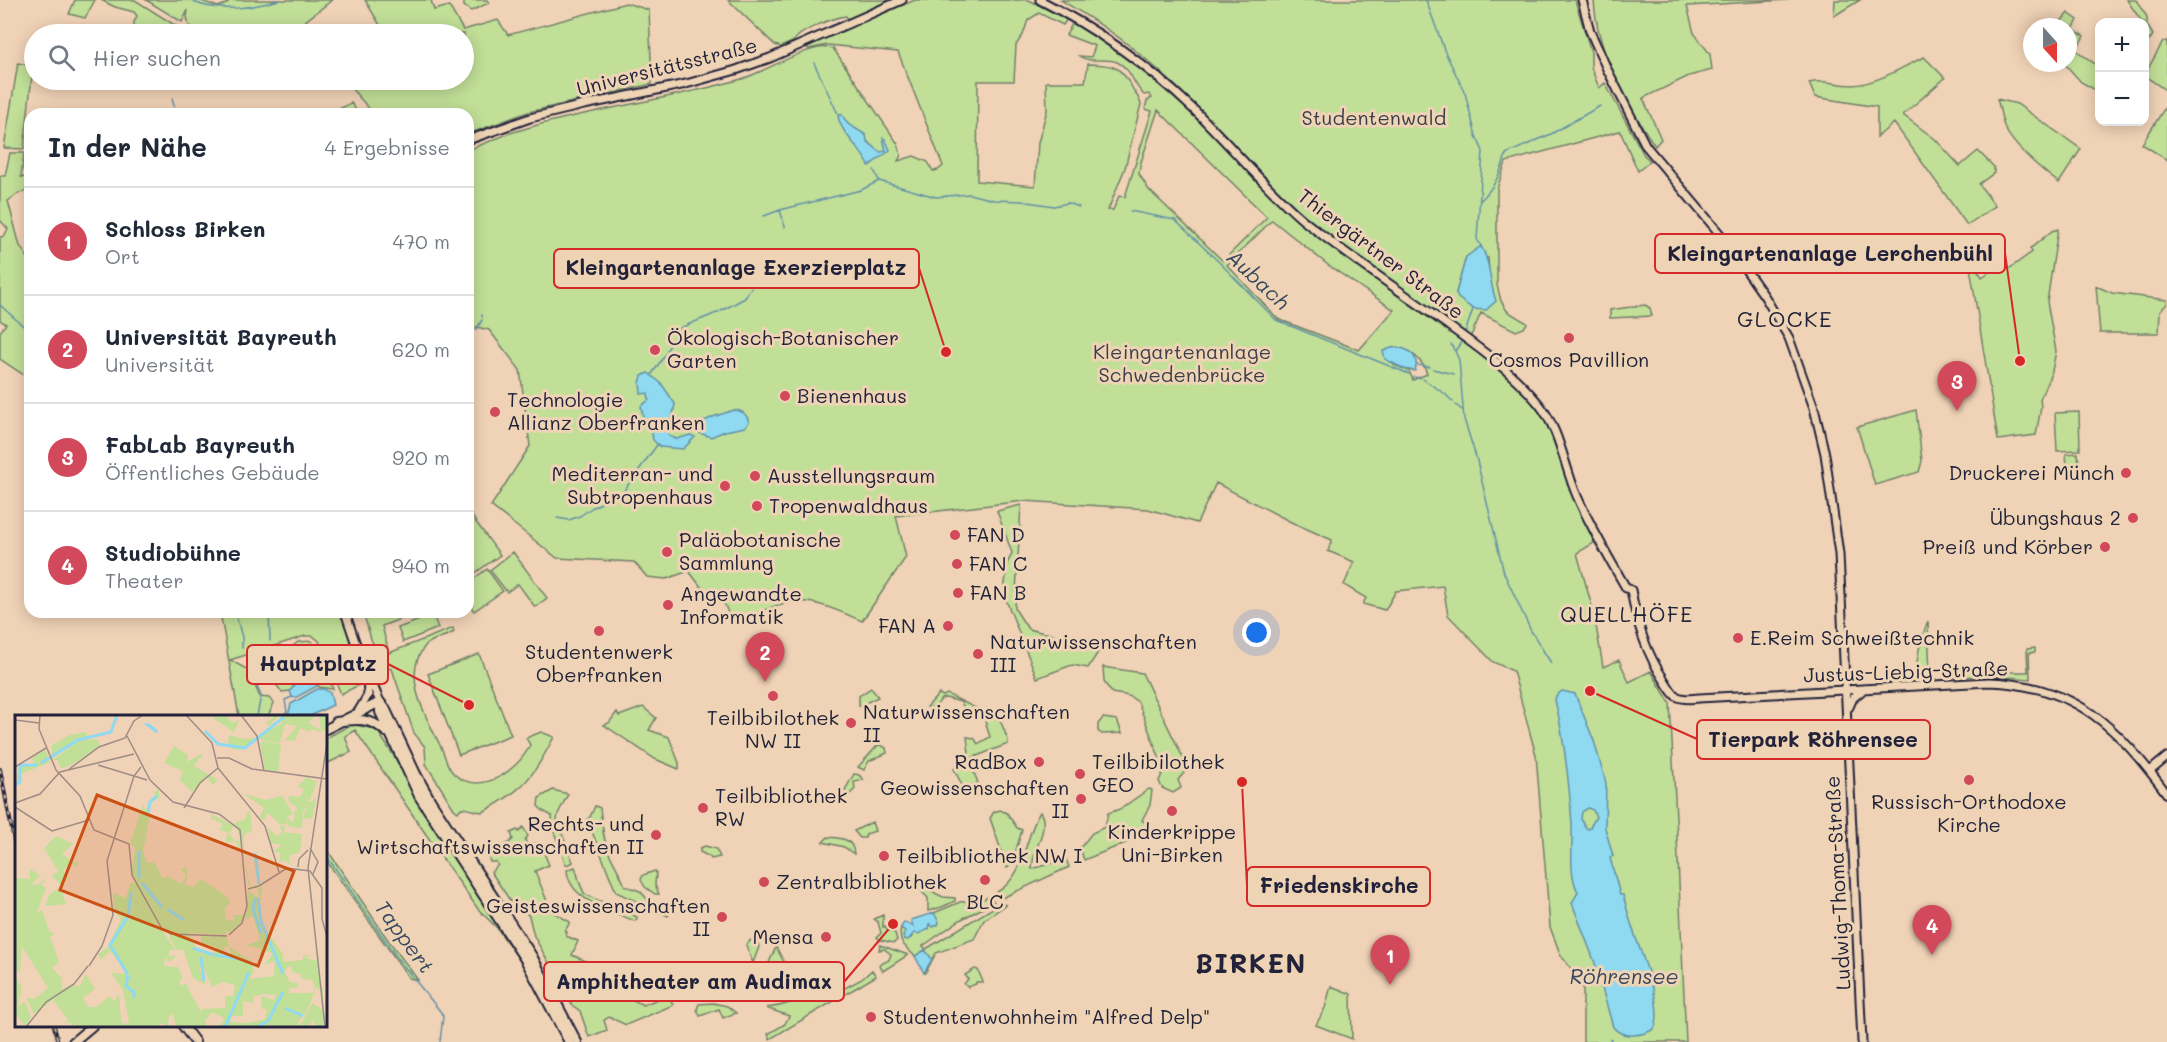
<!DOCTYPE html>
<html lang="de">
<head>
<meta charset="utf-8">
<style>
  body { margin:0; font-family:Mali,sans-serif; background:#f2f2f3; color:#1f2937 }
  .controls { position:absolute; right:18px; top:18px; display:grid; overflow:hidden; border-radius:12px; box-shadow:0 3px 15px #0003 }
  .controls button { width:54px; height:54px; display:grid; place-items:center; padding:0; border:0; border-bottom:2px solid #e0e1e3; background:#fff; color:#1f2937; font:30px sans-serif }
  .compass { position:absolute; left:2023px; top:18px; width:54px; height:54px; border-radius:50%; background:#fff; box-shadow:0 3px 15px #0003; rotate:159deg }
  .you { position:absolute; left:1257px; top:633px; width:21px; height:21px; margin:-15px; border:4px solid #fff; border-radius:50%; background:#1a73e8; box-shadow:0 0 0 9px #1a73e833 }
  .badge { display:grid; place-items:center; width:39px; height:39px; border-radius:50%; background:#d1495b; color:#fff; font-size:20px; font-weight:700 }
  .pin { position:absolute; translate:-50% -50px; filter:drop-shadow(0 2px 3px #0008) }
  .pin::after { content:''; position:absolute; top:32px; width:21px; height:18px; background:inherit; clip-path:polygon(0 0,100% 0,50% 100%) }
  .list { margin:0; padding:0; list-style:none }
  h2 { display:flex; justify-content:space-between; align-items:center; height:78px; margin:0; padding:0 24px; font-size:26px }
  h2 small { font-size:20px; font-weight:400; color:#747a83 }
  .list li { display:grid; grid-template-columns:39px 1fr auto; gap:18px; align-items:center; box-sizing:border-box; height:108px; padding:0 24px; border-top:2px solid #e0e1e3 }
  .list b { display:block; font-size:22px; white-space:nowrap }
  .list p { margin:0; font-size:20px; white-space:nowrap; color:#747a83 }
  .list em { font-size:20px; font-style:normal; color:#747a83 }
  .icon { flex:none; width:33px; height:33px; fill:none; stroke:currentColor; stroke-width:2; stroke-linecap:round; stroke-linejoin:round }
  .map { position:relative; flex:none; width:2167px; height:1042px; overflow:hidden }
  .search { position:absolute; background:#fff; box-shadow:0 3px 15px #0003; left:24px; top:24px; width:450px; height:66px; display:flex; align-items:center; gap:15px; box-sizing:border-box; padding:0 21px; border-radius:33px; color:#747a83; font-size:22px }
  .panel { position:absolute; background:#fff; box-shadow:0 3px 15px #0003; left:24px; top:108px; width:450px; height:510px; border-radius:18px }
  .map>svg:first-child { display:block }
  .green { fill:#c1df97; stroke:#728069; stroke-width:1.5; fill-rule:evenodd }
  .water { fill:#8fdaf0; stroke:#6390a8; stroke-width:1.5; fill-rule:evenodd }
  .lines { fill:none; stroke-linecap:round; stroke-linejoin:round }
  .stream { stroke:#6390a8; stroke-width:1.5 }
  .secondary-casing { stroke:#22223b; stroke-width:11 }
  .primary-casing { stroke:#22223b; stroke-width:12 }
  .secondary { stroke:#eed4b5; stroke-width:7 }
  .primary { stroke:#eed4b5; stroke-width:8 }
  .rail-casing { stroke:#22223b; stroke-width:4 }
  .rail { stroke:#eed4b5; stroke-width:1.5; stroke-dasharray:4.5; stroke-linecap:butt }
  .poi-dot { fill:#d1495b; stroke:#eed4b5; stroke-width:2 }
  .labels { text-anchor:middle; stroke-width:6; stroke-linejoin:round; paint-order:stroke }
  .street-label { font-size:20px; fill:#22223b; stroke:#eed4b5 }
  .park-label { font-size:20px; fill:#3a3e49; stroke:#eed4b5 }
  .poi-label { font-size:20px; fill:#22223b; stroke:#eed4b5; text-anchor:start }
  .water-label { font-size:21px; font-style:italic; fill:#38475f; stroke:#eed4b5 }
  .neighbourhood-label { font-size:21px; letter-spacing:1.5px; fill:#22223b; stroke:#eed4b5 }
  .quarter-label { font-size:22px; letter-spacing:1.5px; fill:#22223b; stroke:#eed4b5 }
  .district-label { font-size:26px; font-weight:bold; letter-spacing:1.5px; fill:#22223b; stroke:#eed4b5 }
  .inset-river { fill:none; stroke:#8fdaf0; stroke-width:3 }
  .inset-road { fill:none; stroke:#9e8c85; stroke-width:1.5 }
  .view { fill:#ca5113; fill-opacity:0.15; stroke:#ca5113; stroke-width:3 }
  .inset-edge { fill:none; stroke:#22223b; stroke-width:3 }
  .leader { fill:none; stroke:#d62828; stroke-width:2 }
  .callout-dot { fill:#d62828; stroke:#eed4b5; stroke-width:2 }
  .callout { fill:#eed4b5; stroke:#d62828; stroke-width:2 }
  .callout-label { font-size:21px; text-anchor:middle; font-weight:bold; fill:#22223b }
</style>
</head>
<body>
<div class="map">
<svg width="2167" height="1042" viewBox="0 0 2167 1042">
  <rect width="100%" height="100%" fill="#f0d2b6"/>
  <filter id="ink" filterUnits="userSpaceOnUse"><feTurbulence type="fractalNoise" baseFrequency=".0167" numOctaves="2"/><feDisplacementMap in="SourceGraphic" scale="12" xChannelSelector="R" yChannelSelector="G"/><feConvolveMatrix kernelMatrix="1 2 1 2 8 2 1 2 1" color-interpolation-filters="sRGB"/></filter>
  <g filter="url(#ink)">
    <path class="green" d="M75,0H95L85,18L69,14Z
      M101,0H135L189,34H165L164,27L151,26L134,28V22L137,16L134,12L115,7Z
      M146,0H199L218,7L226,4L230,0H332L303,23L311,34H206L189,26L187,17L188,10L182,22Z
      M365,0H431L434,10L449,6L463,30L498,20L508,35L626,3L649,10L652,84L528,112L468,134V114H374L350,87L363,80H464V34H378L383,30Z
      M464,0H487L489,3L471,11L464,6Z
      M728,0H890L847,19L846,16C834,17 799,31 794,41L781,47L775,45Z
      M915,0H1029L1067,19L1063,25L1039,13L1028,20L1023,35L1016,45L1014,81H978L977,181L1035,186L1038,143L1047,110L1046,82H1085L1088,64C1116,65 1121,66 1134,91C1137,95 1139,98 1141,104L1125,168L1108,210H1113L1119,196L1125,197L1152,111L1145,109L1147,101L1152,98L1149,94L1144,95C1133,85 1132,69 1117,62C1105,57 1090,64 1079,56L1091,57L1095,46L1066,35L1073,22L1110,46L1166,87L1280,202L1499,367L1524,392L1544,417L1594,543L1577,553L1594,614L1603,667L1619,660L1629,682L1651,671L1670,703L1677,837L1686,1042H1583V983L1561,956L1550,927L1536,755L1513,671L1493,662L1448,615L1443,586L1396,591L1385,610L1363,604L1366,598L1344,585L1354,562L1328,551L1332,540L1291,522L1216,483L1197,523L1148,509L1024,501L896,516L906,557L862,621C839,611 811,597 785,603C767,608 749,617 732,623L725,605L704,591L689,571L666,579L647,577L634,562L557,558L491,506L530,446L520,370L489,330L468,325V150L510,133L541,124C606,107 674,98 738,80C763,74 810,42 833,48L898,144L901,155L898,161L914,156L928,162L933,171L938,170L943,166L898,52L828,45L808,49L806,46ZM1158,110L1267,217L1223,261L1149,190L1139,174L1140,165ZM1272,220L1328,265L1394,310L1359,350L1278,319L1227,265ZM1394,347C1409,348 1423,360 1427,374L1413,380L1409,371L1394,365Z
      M1061,0H1575L1591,52V67L1599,88L1605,83L1644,155L1650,161L1638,171L1620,131L1506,162L1497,189V285L1501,301L1507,311L1527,323L1524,328L1516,331L1481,313L1470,338C1407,293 1342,250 1285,198C1234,150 1190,94 1136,51C1112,31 1087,16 1061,0ZM1470,256L1488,258L1490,286L1456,293L1466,257Z
      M1594,0H1789L1687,6L1694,33L1710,54L1712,70L1689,76L1643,98L1661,139L1655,146C1626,102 1597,54 1594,0Z
      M1835,0H1860L1834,16Z
      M2127,0H2136L2147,17V25L2153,35L2146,45L2145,44L2144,22H2142Z
      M2068,13L2078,20L2073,29L2084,36L2076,50L2099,67V92L2081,82L2064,63H2068V27H2059V24Z
      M2167,41V91L2145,76V74L2163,42Z
      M1924,57L1945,78L1903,115L1935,139L1960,166L1978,151L1994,167V173L1979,184L1995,206L1967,225L1894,123L1877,137V107L1815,97L1809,83C1824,79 1837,85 1852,85C1877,84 1902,67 1924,57Z
      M18,63L33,66L24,149L4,148Z
      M1997,99L2017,104L2081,149L2059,183C2042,170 2012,146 2004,126C2001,117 2000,108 1997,99Z
      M351,103L359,114H329Z
      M2167,104V160L2142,144Z
      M10,153H24L21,177L30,178V190L19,193L8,201L20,246L30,261V379L0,359V332L6,324L0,320V237L4,236L8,229L0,220V176H5Z
      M2058,229L2047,302L2056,351L2052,371L2040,399L2041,407L2036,435L1998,440L1970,267L1974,265L1982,277L1995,268H2010L2032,252L2030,248L2032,247L2052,231Z
      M2096,286L2112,293L2167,300V304L2160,311L2159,333H2100Z
      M1645,305L1650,308L1652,316L1610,318V310Z
      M1916,410L1922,461L1919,472L1875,485L1857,427Z
      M2079,412L2080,450L2057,451L2055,413Z
      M2078,453L2079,465L2067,466L2066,454Z
      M1021,505L1015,609L1028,629L1102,646L1088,668L1072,665L1037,678L1004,595L1007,564L1012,553L997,511Z
      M468,511L500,555L468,578Z
      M513,552L547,598L535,607L518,584L507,592L490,570Z
      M487,569L503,591L474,611L468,603V583Z
      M220,612H341L363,683L341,694L319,641L313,636H305L230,660L248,670L260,697L269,698L274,703L268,716H239Z
      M363,612H418L382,626L389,653L453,628L454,632C446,637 431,639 425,646C401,676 426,717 440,745C446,756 445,765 454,774C480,797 518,771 530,745L526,738L541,732L554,737C532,778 525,789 483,812C475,812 470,808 461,808L458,812L454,809L426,764L425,747L414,733L392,669L385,668L371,639Z
      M433,615L438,628L403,642L398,628Z
      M1928,621L1930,677L1916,678C1916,658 1920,640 1928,621Z
      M312,641L333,689L319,687L302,656L296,655L293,646L298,642Z
      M279,647L286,649L290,654L286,673L292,679L295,685L290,691L282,692L273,681C275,670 268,662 270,652Z
      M2035,648V652L2029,653L2030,679L1993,676L2000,672H2028L2027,649Z
      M479,654L511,735L459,755L428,674Z
      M1103,667L1142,673L1188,768L1178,780L1181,788L1173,793L1162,788L1159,781L1163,772L1161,762L1138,702L1129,696L1112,693L1104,682Z
      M1986,669V671H1990V676L1944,677V671Z
      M871,688L878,697L859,706V696Z
      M939,694L943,696L947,694L1000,720L1008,740V744L969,759L978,783L964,789L954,769L962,756L969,753L967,737L974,738L978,744L990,737L984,718L979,713L967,714L961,702L946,698L941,699L937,705L930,708L927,707Z
      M643,707L656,718L649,730L669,737L679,763V769L655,759L604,725L609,723L617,712L619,716Z
      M1103,718L1117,720L1122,733L1102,734L1098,731V724Z
      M352,724L377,730L504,927L567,1042H564L522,964L497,928L478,909L438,852L355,730L345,736L351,752L326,764V738Z
      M879,744L886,748L887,753L869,761L864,770L858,767Z
      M854,774L859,775L864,780L854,782L855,789L848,796L845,790Z
      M1149,789L1152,790L1150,805L1142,820L1147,824L1150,833L1084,860L1080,848L1092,833L1105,827L1108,813L1120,809Z
      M553,790L568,794L558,814L557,821L573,862L566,865L553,829L552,816L543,811L538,806L539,798Z
      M595,806L600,808C602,823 603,841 610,855C615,865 621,875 625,886L640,891L649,901L669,910L670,912L668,916L616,892L587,819L590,817Z
      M1000,810L1007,813L1017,828L1022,830L1012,864L1007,868L990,818L994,812Z
      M1040,812C1051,828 1031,852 1032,869L1066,859L1069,867L1002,898L997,892C1026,876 1024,837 1040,812Z
      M872,822L875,831L866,834L865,838H860L854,831Z
      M523,827L528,836L525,840L527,844L540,843L549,865L535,871L551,911L570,922L565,931L567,932L566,936L578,941L572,955L618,975L627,997L631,996L633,1000L643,1005L666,996L670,998L673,1005L626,1025L609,1017L604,1020L607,1030L589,1037L580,1011L572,1005L534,936L529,916L524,911L515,908L491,872L498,865L496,862H490L488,854C497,848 506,847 513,839L511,833L517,830L519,832Z
      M828,837C841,838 853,838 854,854L844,847L823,842Z
      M705,846L716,849L720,857L711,859L710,857L700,852V848Z
      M326,848L386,937L418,980L409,978L326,860Z
      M575,867C578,875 580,888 585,894C588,896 630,914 637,917V920L634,921C611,910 569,901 567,870Z
      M655,871L656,873L655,885L659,894H655L645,887L641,880L643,875Z
      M925,888L943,897L955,898V901L942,907L928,911V898L922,892Z
      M989,897L994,902L960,920L923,946L926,949L1001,903L1006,905L984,920L974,939L936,953L925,974L928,963L931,959L925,950L915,956C906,948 897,941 901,928L906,931L904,939L911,938L914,933L925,930L931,924L937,921L934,913L960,902L980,900Z
      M883,915V927L885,926L887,930L895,933L897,940L894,943L880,940L877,937L881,933L878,922L874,919Z
      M751,940L758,943L759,947L753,963L746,945Z
      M880,945L908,955L883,971L879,965L889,960L891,954L884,949L879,950Z
      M776,947L784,962L779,968L781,980L796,988L801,986L800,982L803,980L806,986L796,992L777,983L768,965Z
      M975,969L978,970L983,982H976V984L968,987L964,984L968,979L965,975Z
      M872,970L876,976L770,1039L768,1034L785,1024L789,1016L766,1008C781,1007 801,1001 812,990L828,997L862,979Z
      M1331,986L1351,994L1352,1039L1316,1025L1325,1008Z
      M713,1003L727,1006L736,1013L723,1018L719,1009L700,1016L697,1009L699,1004Z"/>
    <path class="water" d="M838,114L842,115L848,124L866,135L867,141L880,152L886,151L883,138L885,139L890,150L869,166C863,150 838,131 838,114Z
      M1481,246C1491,263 1489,281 1496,301L1486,310L1473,309L1458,298L1456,293L1466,257Z
      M1394,347C1408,348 1420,355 1415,371L1404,369L1385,359L1383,351Z
      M648,373L661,383L675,404L673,415L666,426L669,436L677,439L690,435L695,437L683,449L660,447L653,440L651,428L645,426L641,406L649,400L648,393L641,394L640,383L642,376Z
      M734,410C742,410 747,415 749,422L745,427L725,431L711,437L699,433L698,428L702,422L713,417Z
      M290,656H299L302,659L317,686L295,698L292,697L290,691L295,685L292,679L287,677Z
      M317,689H324L330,693L333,705L310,716H288L291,704Z
      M1562,691L1575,694L1594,741L1606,783L1605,828L1613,856L1610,858L1620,895H1623C1627,909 1630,922 1635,935C1642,957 1665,1008 1654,1029C1642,1036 1622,1039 1613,1027L1595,963L1572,903L1578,892C1568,873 1573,846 1572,824C1569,782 1565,741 1555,700L1556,696ZM1588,808L1593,810L1596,817L1589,829L1586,828L1581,819L1582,812Z
      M934,913L939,922L938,925L933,927L930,924L929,929L918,934L914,933L908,940L904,939L903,936L905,931L901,928L904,922L913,926L911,920Z
      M925,950L932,959L924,973L915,956Z"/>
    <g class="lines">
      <path class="stream" d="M1426,0L1445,52L1465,93L1476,136L1483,151L1477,239L1481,246
        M193,2C222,13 250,8 279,0
        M814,63L838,114
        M172,98L176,114
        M874,170L879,181L936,197L969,194L994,200L1021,201L1054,206L1068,203L1079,207
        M1481,200C1495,186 1501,173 1506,154L1551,134L1600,106
        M1130,211L1175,220L1220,263L1276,320L1409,374
        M764,216L780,210
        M785,227L780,210L861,190L879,181
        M0,305L30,332
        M721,311L745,298L751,288
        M482,315V317
        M476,330L482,320
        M1465,333L1473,309
        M1462,341L1455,351L1459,360L1464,419L1476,457L1504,573L1531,631L1551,663
        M1451,344L1454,350
        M667,350L680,328L719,312
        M1417,365L1430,367
        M1433,369L1453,374
        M652,374L666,353
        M1414,377L1420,378
        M1423,379L1445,394L1453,402
        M1456,405L1462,410
        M557,518L569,520L580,516L593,507L623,492L657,445
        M235,612L242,637V648
        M269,612L270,641
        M274,649L278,656L289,659
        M246,655L251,664L254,679L261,696L257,716
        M281,716L287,712L285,700L292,697
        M326,855L398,959L440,1011L443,1016L440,1042
        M1609,1042L1611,1039"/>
      <defs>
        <path id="secondary" d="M1040,0C1095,28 1147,65 1191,107C1230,144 1263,186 1303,220C1349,257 1399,290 1446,324C1479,348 1513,372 1539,404C1560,430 1564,466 1577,496C1591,528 1609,558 1626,588L1631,590C1637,624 1646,653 1665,681C1668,686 1672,693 1676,696C1683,700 1692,699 1699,698L1989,682C2077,685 2118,728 2167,794
          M1582,0L1590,31L1607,69L1646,146L1725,240L1765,297L1789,338L1814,408L1825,454L1839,554L1862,1042
          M468,140L530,118L584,105L686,84L736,70L770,58L902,0
          M345,612L358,650L380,702
          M1849,707L1853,698L1864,689
          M358,712L368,695L367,677
          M2150,771L2167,757"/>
        <path id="primary" d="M380,702L385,708L416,774L431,801L532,956L577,1042
          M380,702V712L419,796L526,961L569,1042
          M336,722C356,719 371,717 386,732
          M326,729L380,702
          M183,1026L195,1042
          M73,1042L92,1026"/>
      </defs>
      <use href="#secondary" class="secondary-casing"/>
      <use href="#primary" class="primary-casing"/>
      <use href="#secondary" class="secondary"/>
      <use href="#primary" class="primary"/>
      <defs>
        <path id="rail" d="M0,769L16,850
          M54,1026L58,1042"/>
      </defs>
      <use href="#rail" class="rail-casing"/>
      <use href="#rail" class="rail"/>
    </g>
  </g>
  <g class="poi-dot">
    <circle cx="1569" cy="338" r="6"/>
    <circle cx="655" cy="350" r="6"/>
    <circle cx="785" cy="396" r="6"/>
    <circle cx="495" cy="412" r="6"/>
    <circle cx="2126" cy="473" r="6"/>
    <circle cx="755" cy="476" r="6"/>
    <circle cx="725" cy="486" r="6"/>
    <circle cx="757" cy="506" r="6"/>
    <circle cx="2133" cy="518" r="6"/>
    <circle cx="955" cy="535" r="6"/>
    <circle cx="2105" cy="547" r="6"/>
    <circle cx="667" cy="552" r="6"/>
    <circle cx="957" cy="564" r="6"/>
    <circle cx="958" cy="593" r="6"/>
    <circle cx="668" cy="605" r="6"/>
    <circle cx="948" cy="626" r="6"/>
    <circle cx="599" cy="631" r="6"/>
    <circle cx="1738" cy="638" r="6"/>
    <circle cx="978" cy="654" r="6"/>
    <circle cx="773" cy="696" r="6"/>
    <circle cx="851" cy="723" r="6"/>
    <circle cx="1039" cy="762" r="6"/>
    <circle cx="1080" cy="774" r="6"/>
    <circle cx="1969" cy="780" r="6"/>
    <circle cx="1081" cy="799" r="6"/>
    <circle cx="703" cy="808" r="6"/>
    <circle cx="1172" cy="811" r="6"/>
    <circle cx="656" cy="835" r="6"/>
    <circle cx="884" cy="856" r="6"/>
    <circle cx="985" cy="880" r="6"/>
    <circle cx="764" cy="882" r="6"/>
    <circle cx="722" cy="917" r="6"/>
    <circle cx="826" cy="937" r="6"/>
    <circle cx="871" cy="1017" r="6"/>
  </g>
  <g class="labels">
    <g class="street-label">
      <text transform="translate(667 67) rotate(-14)" y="7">Universitätsstraße</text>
      <text transform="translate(1381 254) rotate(37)" y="7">Thiergärtner Straße</text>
      <text transform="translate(1906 672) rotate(-2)" y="7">Justus-Liebig-Straße</text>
      <text transform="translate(1838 883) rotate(-93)" y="7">Ludwig-Thoma-Straße</text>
    </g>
    <g class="park-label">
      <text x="1374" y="125">Studentenwald</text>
      <text x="1182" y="359">Kleingartenanlage<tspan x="1182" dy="23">Schwedenbrücke</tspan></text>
    </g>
    <g class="poi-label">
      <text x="667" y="345">Ökologisch-Botanischer<tspan x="667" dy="23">Garten</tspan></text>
      <text x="1569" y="367" text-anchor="middle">Cosmos Pavillion</text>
      <text x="797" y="403">Bienenhaus</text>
      <text x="507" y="407">Technologie<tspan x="507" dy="23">Allianz Oberfranken</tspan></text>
      <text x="2114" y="480" text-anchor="end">Druckerei Münch</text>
      <text x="713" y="481" text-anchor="end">Mediterran- und<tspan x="713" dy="23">Subtropenhaus</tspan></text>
      <text x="767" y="483">Ausstellungsraum</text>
      <text x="769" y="513">Tropenwaldhaus</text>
      <text x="2121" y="525" text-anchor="end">Übungshaus 2</text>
      <text x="967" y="542">FAN D</text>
      <text x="679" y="547">Paläobotanische<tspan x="679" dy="23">Sammlung</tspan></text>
      <text x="2093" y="554" text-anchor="end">Preiß und Körber</text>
      <text x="969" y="571">FAN C</text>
      <text x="970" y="600">FAN B</text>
      <text x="680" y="601">Angewandte<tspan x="680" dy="23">Informatik</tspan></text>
      <text x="936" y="633" text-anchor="end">FAN A</text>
      <text x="1750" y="645">E.Reim Schweißtechnik</text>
      <text x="990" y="649">Naturwissenschaften<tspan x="990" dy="23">III</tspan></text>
      <text x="599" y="659" text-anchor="middle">Studentenwerk<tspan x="599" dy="23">Oberfranken</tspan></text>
      <text x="863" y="719">Naturwissenschaften<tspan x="863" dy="23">II</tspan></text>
      <text x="773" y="725" text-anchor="middle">Teilbibilothek<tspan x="773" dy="23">NW II</tspan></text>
      <text x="1027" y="769" text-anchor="end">RadBox</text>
      <text x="1092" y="769">Teilbibilothek<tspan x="1092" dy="23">GEO</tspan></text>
      <text x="1069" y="795" text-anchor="end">Geowissenschaften<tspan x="1069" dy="23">II</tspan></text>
      <text x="715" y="803">Teilbibliothek<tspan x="715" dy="23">RW</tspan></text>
      <text x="1969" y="809" text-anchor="middle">Russisch-Orthodoxe<tspan x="1969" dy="23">Kirche</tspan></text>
      <text x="644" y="831" text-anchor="end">Rechts- und<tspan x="644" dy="23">Wirtschaftswissenschaften II</tspan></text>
      <text x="1172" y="839" text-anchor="middle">Kinderkrippe<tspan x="1172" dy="23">Uni-Birken</tspan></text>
      <text x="896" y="863">Teilbibliothek NW I</text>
      <text x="776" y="889">Zentralbibliothek</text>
      <text x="985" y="909" text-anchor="middle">BLC</text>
      <text x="710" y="913" text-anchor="end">Geisteswissenschaften<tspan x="710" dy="23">II</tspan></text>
      <text x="814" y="944" text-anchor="end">Mensa</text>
      <text x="883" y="1024">Studentenwohnheim "Alfred Delp"</text>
    </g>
    <g class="water-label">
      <text transform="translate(1258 280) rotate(43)" y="7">Aubach</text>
      <text transform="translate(404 937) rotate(54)" y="7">Tappert</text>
      <text x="1624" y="984">Röhrensee</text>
    </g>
    <g class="neighbourhood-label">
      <text x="1627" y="622">QUELLHÖFE</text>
    </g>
    <g class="quarter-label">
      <text x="1785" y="327">GLOCKE</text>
    </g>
    <g class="district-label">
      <text x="1251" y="973">BIRKEN</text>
    </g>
  </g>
  <g transform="translate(15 715)">
    <rect width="312" height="312" fill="#f0d2b6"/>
    <path d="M209,0L218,8L224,5L219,17L198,3ZM261,0H301L293,8L306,15L304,0H312V14L305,17L296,14L294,17L285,13L280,26L270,25L282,11L270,9L265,28L247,25L243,21L266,9L268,4L264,1L253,11L251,8ZM71,17L73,24L61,25L37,44V30L55,20ZM214,20L229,24L239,23L229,35L218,34L213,31ZM81,24L86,30L57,50L54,47L55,51L46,53L42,45H38L63,26ZM249,26L266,29L263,57L250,55L245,28ZM159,31L173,40L172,47L186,39L188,44L184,43L179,51L203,65L198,70L192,62L177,77L165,65L168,56L149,48ZM30,34L35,47L6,59L0,72L4,50L16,51L19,47L16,44ZM292,62L302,67L295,85L290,84L295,87L301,83L297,104L288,103L293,89L288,97L287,112L284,113L273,111L272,105L271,110L263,108L253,98L249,105L244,103L249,93L229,79L251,85L267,81L278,99L272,102L278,108L280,99L278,98L283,93L275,88L273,81L285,82L289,74L283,71ZM144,75V83L136,86L133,94L135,100L128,137L132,147L140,148L148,164L152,161L167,169L171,160L165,153H172V162L170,170L179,172L186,164L211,181L216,188L210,192V204L219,206L218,200H230L222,214L214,219L213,215L209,220L178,218L166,220H174L183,236L199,240L198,233L203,237L201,232L186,229V220L211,221L214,231L209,232L210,239L216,238L214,231L237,247L239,256L234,264L259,261L260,246L249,250L258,239L248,235L243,244L247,234L231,230L245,225L238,201L230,204L233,176L244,183L243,174L248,171L244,190L248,211L268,239V247L288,245V240L298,241L289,242L301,246L302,241L308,276V312H302L297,305L294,312H284L298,288L307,295V275L300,273V278L299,283L300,271L297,265L286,264V259L277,257L276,250L269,256L275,267L282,268V273L276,272L273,278H299L291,299H283L287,302L281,312H205L209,303L196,297L193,304L190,303L192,312H161L158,299L154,301L153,312L145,308L142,312H57L55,307L49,309L53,305L38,285L19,299L11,283L19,284L33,273L7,231L5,256L0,257V163L15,164V154L25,160L17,169L22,170L32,163L26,170L31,173L22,197L27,195L34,216L40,219L35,221L44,247L37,253L47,263V274L59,269L64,272L71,259L80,274L68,283L73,292H81L95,281L99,286L104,279L106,305L108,309L114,308L108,275L96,258L112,259L111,255L95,236L86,245L83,239L93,232L106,204L99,196L98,178L111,183L115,168H121L116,156L120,134L115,128L128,90L131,96L133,88L141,80L138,78ZM139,203L150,216L163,219L155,220V224L162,236L168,234L178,263L191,270L185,255L187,249L197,272L208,267L220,270L218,281H210V293L186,294L188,300L175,277L170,275L175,276L171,268L166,271L164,266L168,263L163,252L149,251L150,242L154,247L162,241H154V235H160ZM249,279L261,280L259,285L246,281L247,294H252L250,304L233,308L215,307L217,301H228V286L239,288V281ZM235,94L237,113L236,119L233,116L229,121V145L236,172L244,169L239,147L245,170L236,173L234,171L228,140L227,124L219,108L229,105ZM196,99L219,111L214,118L220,127L224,125L225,135L220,126L210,128L213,118L202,113H207V108L196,104ZM264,110L270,112L269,117L287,119L285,137L274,141L275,149L269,145L264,148L265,138L258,136L267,130L255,128L253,113L263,122L266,117L271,125ZM41,121L58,129L47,139L56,145L54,148L63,147L62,152L55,148L48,156L52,163L47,171L36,160L44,157L29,133ZM44,173L41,177L46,174L51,189L30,191L34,180ZM0,261L7,272L3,291L10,287L16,302L11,312L0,299Z" fill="#c1df97" fill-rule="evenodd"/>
    <path class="inset-river" d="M133,10H134L135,11L139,14L142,17ZM190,16L203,29L230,33L269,2M26,48L63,25L96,17L102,0M0,70L5,67V50H22M133,98L135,87L142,81M240,138L244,169M124,163V136M127,168L147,192M240,183L238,194L246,218M243,183L246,206L268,259M152,194L169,205M178,233L199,240M200,240L225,244M186,242L189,266M113,260L95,230L113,201L116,177M113,261L111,271L119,277V283M270,293L288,301M210,312L234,257M242,312L253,306L268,277"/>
    <path class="inset-road" d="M25,0L24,14L41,55L65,81L79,115L114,129L117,160L147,214L156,219L212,221M171,0L197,28L203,53M226,0L242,21L249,56M0,5L24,8M112,21L135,65M202,43H214L237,54L312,64M83,50L132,65M0,52L31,33M203,53L250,111L264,157M53,55L84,32L110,23L119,6L128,0M135,65L158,87L204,99L225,115L232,191L227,208L214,220M0,88L25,79L45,57L119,39M0,92L37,116L74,105M169,93L185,68L203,53M295,133L303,147L298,159M283,152L284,144L293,135M233,174L244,171L272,153L295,156L307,173V204L312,222M74,251L87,231L98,200L92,146L119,61L126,52M11,312L31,287L59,269L73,251M310,312L293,153L312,28"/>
    <path class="view" d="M82,80L279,156L243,251L45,175Z"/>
    <rect width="312" height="312" class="inset-edge"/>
  </g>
  <path class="leader" d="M2020 361L2005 253M946 352L919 268M469 705L388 664M1590 691L1697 739M1242 782L1247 886M893 924L844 982"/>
  <g class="callout-dot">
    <circle cx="2020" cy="361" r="6"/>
    <circle cx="946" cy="352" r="6"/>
    <circle cx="469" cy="705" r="6"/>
    <circle cx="1590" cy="691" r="6"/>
    <circle cx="1242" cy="782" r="6"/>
    <circle cx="893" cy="924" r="6"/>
  </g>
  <g class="callout">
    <rect x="1655" y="234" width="350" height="39" rx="6"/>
    <rect x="554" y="249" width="365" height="39" rx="6"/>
    <rect x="247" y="645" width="141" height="39" rx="6"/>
    <rect x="1697" y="720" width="233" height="39" rx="6"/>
    <rect x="1247" y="867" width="183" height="39" rx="6"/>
    <rect x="544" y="962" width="300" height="39" rx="6"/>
  </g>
  <g class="callout-label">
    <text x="1830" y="261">Kleingartenanlage Lerchenbühl</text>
    <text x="736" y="275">Kleingartenanlage Exerzierplatz</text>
    <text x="318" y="671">Hauptplatz</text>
    <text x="1813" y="747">Tierpark Röhrensee</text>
    <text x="1339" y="893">Friedenskirche</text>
    <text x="694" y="989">Amphitheater am Audimax</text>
  </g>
</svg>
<div class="controls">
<button>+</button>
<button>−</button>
</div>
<svg class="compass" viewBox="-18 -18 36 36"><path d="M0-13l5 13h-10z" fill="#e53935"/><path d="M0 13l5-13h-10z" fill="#747a83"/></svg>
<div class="you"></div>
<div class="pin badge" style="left:1390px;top:985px">1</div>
<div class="pin badge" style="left:765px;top:682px">2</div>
<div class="pin badge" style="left:1957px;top:411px">3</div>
<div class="pin badge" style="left:1932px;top:955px">4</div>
<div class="search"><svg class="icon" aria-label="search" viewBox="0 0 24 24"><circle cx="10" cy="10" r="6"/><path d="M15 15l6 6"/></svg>Hier suchen</div>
<section class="panel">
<h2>In der Nähe<small>4 Ergebnisse</small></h2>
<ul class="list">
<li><span class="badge">1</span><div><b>Schloss Birken</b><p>Ort</p></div><em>470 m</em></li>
<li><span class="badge">2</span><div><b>Universität Bayreuth</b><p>Universität</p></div><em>620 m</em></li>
<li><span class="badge">3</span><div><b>FabLab Bayreuth</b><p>Öffentliches Gebäude</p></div><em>920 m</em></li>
<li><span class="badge">4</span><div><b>Studiobühne</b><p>Theater</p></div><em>940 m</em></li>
</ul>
</section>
</div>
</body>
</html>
